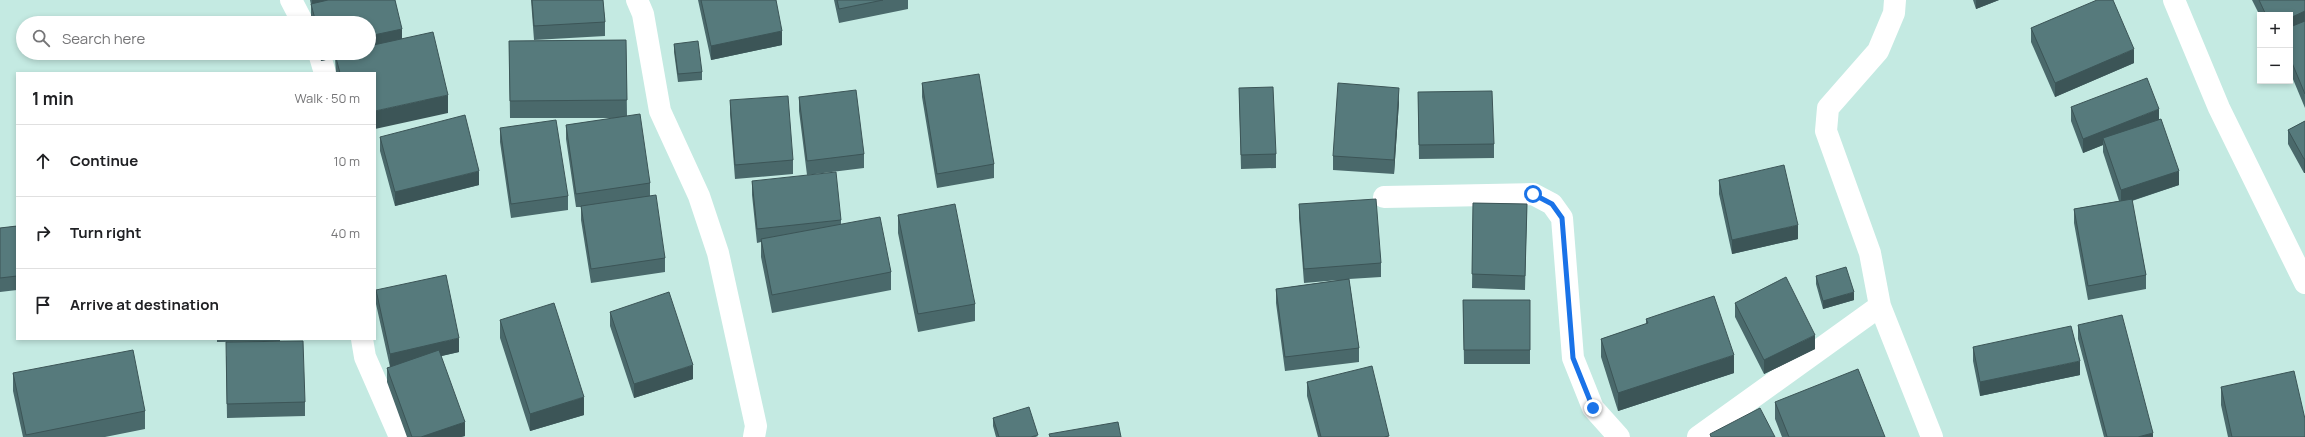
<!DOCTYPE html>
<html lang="en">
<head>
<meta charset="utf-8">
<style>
  body { margin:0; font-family:Manrope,sans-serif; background:#f6f6f6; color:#202124 }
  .controls { position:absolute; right:12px; top:12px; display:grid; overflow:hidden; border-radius:0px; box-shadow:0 2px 6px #0003 }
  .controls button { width:36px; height:36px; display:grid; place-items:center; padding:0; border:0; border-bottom:1px solid #e0e0e0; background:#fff; color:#202124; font:20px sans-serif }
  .stop { position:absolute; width:12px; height:12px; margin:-9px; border:3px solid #1a73e8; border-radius:50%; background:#fff }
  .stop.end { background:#1a73e8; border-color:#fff; box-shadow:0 1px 4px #0008 }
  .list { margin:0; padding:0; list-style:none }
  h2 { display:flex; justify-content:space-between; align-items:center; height:52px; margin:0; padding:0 16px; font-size:17px }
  h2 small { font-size:13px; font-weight:400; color:#757577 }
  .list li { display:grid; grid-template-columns:26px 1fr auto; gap:12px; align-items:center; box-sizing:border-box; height:72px; padding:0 16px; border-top:1px solid #e0e0e0 }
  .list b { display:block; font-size:15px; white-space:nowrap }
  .list em { font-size:13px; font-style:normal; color:#757577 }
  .icon { flex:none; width:22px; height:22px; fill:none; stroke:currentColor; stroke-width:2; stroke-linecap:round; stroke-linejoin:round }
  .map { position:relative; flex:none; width:2305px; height:437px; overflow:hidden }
  .search { position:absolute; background:#fff; box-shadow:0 2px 6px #0003; left:16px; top:16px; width:360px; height:44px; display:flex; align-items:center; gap:10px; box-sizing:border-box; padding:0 14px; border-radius:22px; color:#757577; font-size:15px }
  .panel { position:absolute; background:#fff; box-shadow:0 2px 6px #0003; left:16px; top:72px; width:360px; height:268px; border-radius:0px }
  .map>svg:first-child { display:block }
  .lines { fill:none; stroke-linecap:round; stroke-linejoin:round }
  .minor { stroke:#fff; stroke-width:22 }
  .wall { fill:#4a696b }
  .shaded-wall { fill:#3c5557 }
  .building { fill:#567a7c; stroke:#3c5557 }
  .route { stroke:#1a73e8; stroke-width:5 }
</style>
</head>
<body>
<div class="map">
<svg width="2305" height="437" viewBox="0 0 2305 437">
  <rect width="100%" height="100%" fill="#c4eae2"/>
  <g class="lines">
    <path class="minor" d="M291,0L303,23
      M637,0L643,14L660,111L699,196L718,253L756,426L754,437
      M1895,0L1894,13L1878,51L1828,108L1826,131L1870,253L1880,306L1932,437
      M2174,0L2219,108L2305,283
      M319,53L325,73
      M1384,197L1533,194L1552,204L1562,218L1573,358L1593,408L1619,437
      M362,339L365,357L400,437
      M1698,437L1880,306"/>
  </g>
  <path class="wall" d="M310,0H395L402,39L448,113L375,73H336L335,58L321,61L319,53H369V23H312L311,18V5Z
    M531,0H603L605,22V36L534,40Z
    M698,0H776L782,45L711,60Z
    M834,0H908V9L839,23Z
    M1973,0H1999L1976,9Z
    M2252,0H2305V108L2290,72V15H2260V16Z
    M2031,28L2134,63L2055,97L2031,42Z
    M626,40L627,116L650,183V196L665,258V272L591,283L581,220V207H576L566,139V125L616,118H510L509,41Z
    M674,44L702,72V80L678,82L674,52Z
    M922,83L994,164V178L937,188L922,97Z
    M1239,88L1276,154V168L1241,169Z
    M1418,92L1494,144V158L1419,159Z
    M799,97L864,154V168L807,175L799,111Z
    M730,100L793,160V174L735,179L730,114Z
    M1399,102L1394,174L1333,170V156Z
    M2071,107L2159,119L2179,185L2132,201L2146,275V289L2088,300L2074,223V209L2119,201L2103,152V145L2083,153L2071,121Z
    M2305,121L2304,173L2288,144V130Z
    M500,128L568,196V210L511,218L500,142Z
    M380,137L479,185L395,206L380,151Z
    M1719,180L1798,239L1732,254L1719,194Z
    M752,181L841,220V224L891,272V290L772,313L761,257V242L757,243L752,195Z
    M1473,203L1527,204L1525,290L1472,288Z
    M1299,204L1381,263V277L1349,279L1359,348V362L1285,371L1276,303V289L1339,280L1304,283L1299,218Z
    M898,215L975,304V321L918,332L898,233Z
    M17,226V290L0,292V228Z
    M1816,276L1854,300L1823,309L1816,284Z
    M376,290L459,352L441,356L465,436L461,437H407L387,382V368L390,367L376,304Z
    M1463,300H1530V364H1464Z
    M1735,303L1815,349L1764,374L1735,317Z
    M610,312L693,379L634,398L610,326Z
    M1646,319L1734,373L1618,411L1601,357V339L1646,324Z
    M500,320L584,415L530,431L500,338Z
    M2078,325L2153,437H2104L2078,339Z
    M217,339H280V341L217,342Z
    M1973,347L2080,375L1980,396L1973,361Z
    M226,356L305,402V416L227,418Z
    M13,373L145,411V429L105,437H23L13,391Z
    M1307,382L1389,437H1318L1307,396Z
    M2221,387L2305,437H2228L2221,405Z
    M1775,402L1885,437H1782L1775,419Z
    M993,418L1038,437H996L993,426Z"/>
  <path class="shaded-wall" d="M312,0H345L312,10Z
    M1976,0H1999L1976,9Z
    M2305,11V25L2290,32V18Z
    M402,29V43L369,50V36Z
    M782,31V45L711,60V46Z
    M2134,49V63L2055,97V83Z
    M321,53H357L335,54V58L321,61Z
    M1399,88V102L1394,174V160Z
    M448,95V113L375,129V111Z
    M2159,109V123L2103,138V145L2083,153V139Z
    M2304,159H2305V173H2304Z
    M479,171V185L395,206V192Z
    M2179,171V185L2121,204V190Z
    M1798,225V239L1732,254V240Z
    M1854,292V300L1823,309V301Z
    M1815,335V349L1764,374V360Z
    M459,338V352L390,368V354Z
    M1734,355V373L1618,411V393Z
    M2080,361V375L1980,396V382Z
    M693,365V379L634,398V384Z
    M584,397V415L530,431V414Z
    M465,422V436L461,437H421Z
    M2153,433V437H2138Z"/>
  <path class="building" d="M328,0H395L402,29L369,36V23H316L311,4Z
    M532,0H603L605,22L534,26Z
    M701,0H776L782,31L711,46Z
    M837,0H883L839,9Z
    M2097,0H2113L2134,49L2055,83L2031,28Z
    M2259,0H2305V11L2290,18V15H2266Z
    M2305,21V94L2290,58V27Z
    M433,32L448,95L375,111V73H340L335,54L339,53H369V46Z
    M626,40L627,100L510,101L509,41Z
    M698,41L702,72L678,74L674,44Z
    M979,74L994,164L937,174L922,83Z
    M2147,78L2159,109L2083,139L2071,107Z
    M1338,83L1399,88L1394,160L1333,156Z
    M1273,87L1276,154L1241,155L1239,88Z
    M856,90L864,154L807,161L799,97Z
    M1492,91L1494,144L1419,145L1418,92Z
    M788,96L793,160L735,165L730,100Z
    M640,114L650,183L576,194L566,125Z
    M465,115L479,171L395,192L380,137Z
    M2161,119L2179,171L2121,190L2103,138Z
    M556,120L568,196L511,204L500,128Z
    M2305,121V159H2304L2288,130Z
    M1784,165L1798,225L1732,240L1719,180Z
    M836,172L841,220L757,229L752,181Z
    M656,195L665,258L591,269L581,206Z
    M1376,199L1381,263L1304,269L1299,204Z
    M2132,199L2146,275L2088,286L2074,209Z
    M1473,203L1527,204L1525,276L1472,274Z
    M955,204L975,304L918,314L898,215Z
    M880,217L891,272L772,295L761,239Z
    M17,226V276L0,278V228Z
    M1846,267L1854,292L1823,301L1816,276Z
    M446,275L459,338L390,354L376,290Z
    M1786,277L1815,335L1764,360L1735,303Z
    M1349,279L1359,348L1285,357L1276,289Z
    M669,292L693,365L634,384L610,312Z
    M1714,296L1734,355L1618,393L1601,339L1648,323L1646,319Z
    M1463,300H1530V350H1464Z
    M554,303L584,397L530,414L500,320Z
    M2122,315L2153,433L2138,437H2107L2078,325Z
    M2071,326L2080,361L1980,382L1973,347Z
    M303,341L305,402L227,404L226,342Z
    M133,350L145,411L26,435L13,373Z
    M439,350L465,422L421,437H412L387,368Z
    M1372,366L1389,436L1384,437H1321L1307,382Z
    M1858,369L1885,437H1789L1775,402Z
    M2294,371L2305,419V437H2232L2221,387Z
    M1029,407L1038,435L1031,437H999L993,418Z
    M1760,408L1775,437H1711L1710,434Z
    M1118,422L1121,437H1050L1049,434Z"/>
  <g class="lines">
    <path class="route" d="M1533,194L1552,204L1562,218L1573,358L1593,408"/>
  </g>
</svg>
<div class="controls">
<button>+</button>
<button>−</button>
</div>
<div class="stop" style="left:1533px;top:194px"></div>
<div class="stop end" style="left:1593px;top:408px"></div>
<div class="search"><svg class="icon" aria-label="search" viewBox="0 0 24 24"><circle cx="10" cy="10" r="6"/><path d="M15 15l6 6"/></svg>Search here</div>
<section class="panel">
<h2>1 min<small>Walk · 50 m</small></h2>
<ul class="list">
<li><svg class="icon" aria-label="ahead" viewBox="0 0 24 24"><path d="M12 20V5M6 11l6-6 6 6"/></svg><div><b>Continue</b></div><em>10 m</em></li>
<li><svg class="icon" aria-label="right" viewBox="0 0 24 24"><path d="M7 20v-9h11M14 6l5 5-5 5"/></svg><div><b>Turn right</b></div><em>40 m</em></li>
<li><svg class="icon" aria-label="arrive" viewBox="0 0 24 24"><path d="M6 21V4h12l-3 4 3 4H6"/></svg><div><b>Arrive at destination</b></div></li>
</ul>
</section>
</div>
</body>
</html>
